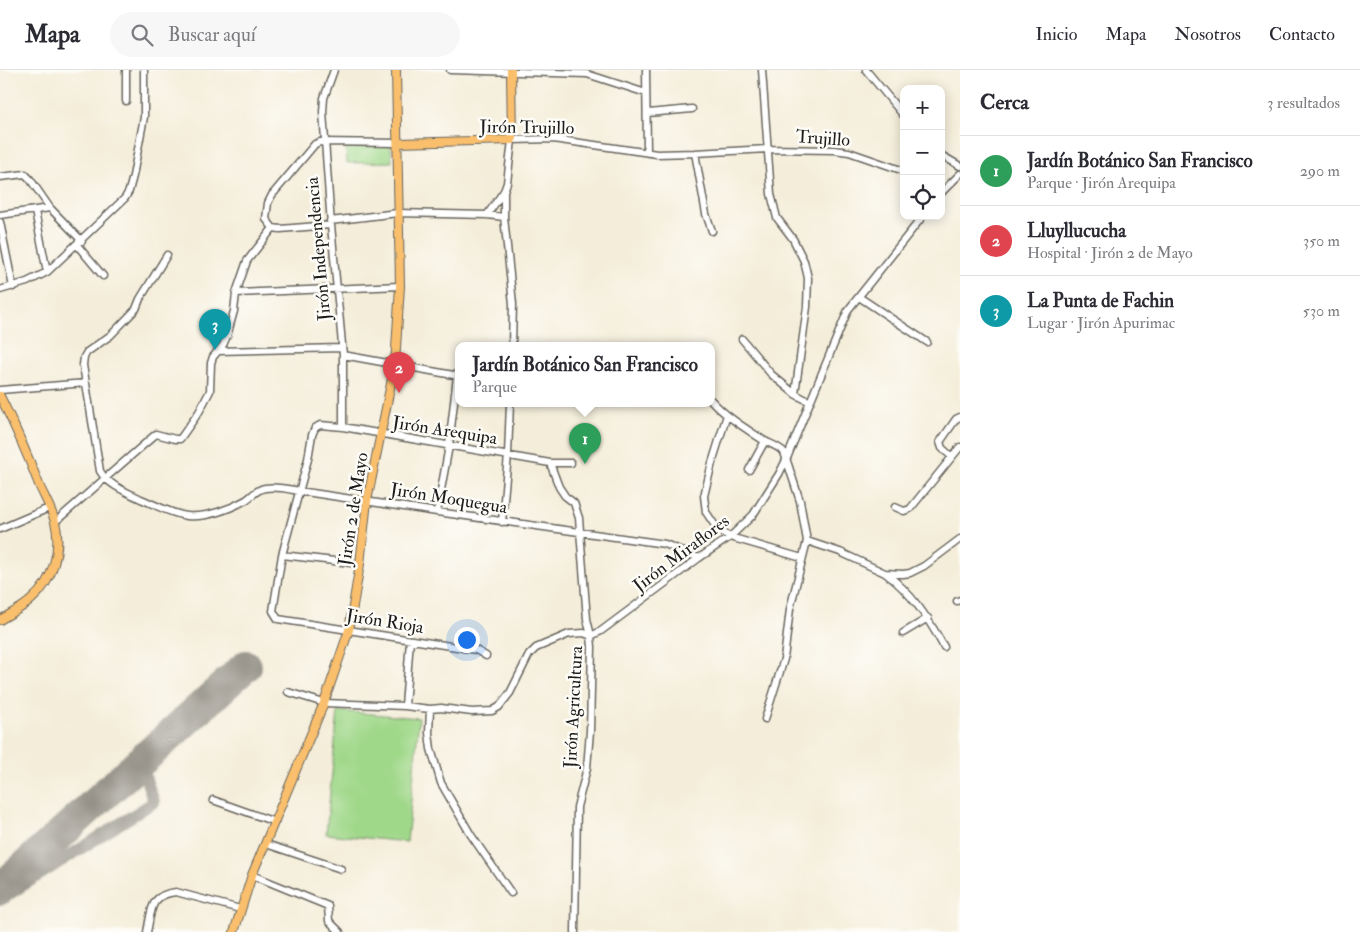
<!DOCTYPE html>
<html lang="es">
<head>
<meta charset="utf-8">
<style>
  body { margin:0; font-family:"IM FELL Double Pica",serif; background:#f7f7f7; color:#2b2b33 }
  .controls { position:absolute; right:15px; top:15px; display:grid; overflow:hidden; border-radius:10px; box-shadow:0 2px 12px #0003 }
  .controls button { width:45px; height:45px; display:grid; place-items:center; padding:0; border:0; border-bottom:1px solid #e1e1e2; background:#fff; color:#2b2b33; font:25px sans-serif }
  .you { position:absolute; left:466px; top:569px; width:18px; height:18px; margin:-12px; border:4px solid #fff; border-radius:50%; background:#1a73e8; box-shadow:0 0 0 8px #1a73e833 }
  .badge { display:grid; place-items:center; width:32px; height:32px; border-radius:50%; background:#c8321e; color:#fff; font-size:16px; font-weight:700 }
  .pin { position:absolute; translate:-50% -41px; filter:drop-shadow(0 1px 2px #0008) }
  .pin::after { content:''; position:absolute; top:26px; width:18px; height:15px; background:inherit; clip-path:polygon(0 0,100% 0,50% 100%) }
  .popup { position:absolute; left:455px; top:272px; width:260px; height:65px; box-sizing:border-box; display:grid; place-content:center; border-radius:10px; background:#fff; filter:drop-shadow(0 1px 4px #0005); font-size:16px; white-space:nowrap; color:#7c7c81 }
  .popup b { font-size:19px; color:#2b2b33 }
  .popup::after { content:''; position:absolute; left:50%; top:100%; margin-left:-10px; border:10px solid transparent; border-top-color:#fff }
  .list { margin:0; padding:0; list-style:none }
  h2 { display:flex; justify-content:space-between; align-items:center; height:65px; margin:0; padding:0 20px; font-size:21px }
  h2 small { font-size:16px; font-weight:400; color:#7c7c81 }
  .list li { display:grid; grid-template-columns:32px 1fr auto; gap:15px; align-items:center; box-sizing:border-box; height:70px; padding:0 20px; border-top:1px solid #e1e1e2 }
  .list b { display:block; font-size:19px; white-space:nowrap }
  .list p { margin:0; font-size:16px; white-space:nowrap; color:#7c7c81 }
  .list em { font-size:16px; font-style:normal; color:#7c7c81 }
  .icon { flex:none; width:28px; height:28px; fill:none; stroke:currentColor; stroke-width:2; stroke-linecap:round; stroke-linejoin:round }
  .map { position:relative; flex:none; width:960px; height:862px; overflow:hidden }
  header { display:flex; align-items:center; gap:30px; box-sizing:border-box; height:70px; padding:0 25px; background:#fff; border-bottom:1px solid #e1e1e2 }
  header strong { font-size:24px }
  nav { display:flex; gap:28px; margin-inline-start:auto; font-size:18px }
  .search { width:350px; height:45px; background:#f7f7f7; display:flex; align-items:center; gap:12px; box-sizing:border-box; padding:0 18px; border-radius:28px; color:#7c7c81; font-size:19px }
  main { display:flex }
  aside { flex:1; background:#fff }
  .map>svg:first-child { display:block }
  .green { fill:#a0d88a; stroke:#5e7a53 }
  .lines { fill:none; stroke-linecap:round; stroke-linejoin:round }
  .taxiway { stroke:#88847a; stroke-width:12 }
  .runway { stroke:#88847a; stroke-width:32 }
  .minor-casing { stroke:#68655e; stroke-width:9 }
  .major-casing { stroke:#68655e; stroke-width:10 }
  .minor { stroke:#fff; stroke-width:6 }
  .major { stroke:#f9bf6d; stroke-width:8 }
  .labels { text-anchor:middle; stroke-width:5; stroke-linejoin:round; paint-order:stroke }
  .street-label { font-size:18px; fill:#1c1c1c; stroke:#fdfcf7 }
</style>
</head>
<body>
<header>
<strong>Mapa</strong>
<div class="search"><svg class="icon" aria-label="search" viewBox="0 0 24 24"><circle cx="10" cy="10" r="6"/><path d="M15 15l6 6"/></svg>Buscar aquí</div>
<nav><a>Inicio</a><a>Mapa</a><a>Nosotros</a><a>Contacto</a></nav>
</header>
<main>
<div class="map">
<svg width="960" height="862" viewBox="0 0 960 862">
  <rect width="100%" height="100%" fill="#fdfcf7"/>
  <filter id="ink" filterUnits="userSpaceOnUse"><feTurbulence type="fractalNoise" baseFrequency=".02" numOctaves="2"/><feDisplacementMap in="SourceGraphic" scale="10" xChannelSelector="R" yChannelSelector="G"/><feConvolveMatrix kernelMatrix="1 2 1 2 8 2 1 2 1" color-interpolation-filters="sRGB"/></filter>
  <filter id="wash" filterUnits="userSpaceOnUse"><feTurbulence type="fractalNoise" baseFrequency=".0096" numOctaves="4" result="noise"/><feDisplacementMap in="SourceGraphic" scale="20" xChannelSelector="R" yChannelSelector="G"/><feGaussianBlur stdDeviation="1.12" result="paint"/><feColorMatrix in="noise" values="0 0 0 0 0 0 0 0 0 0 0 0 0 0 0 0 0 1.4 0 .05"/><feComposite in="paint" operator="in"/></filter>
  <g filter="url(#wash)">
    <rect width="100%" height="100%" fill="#f4edd9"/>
    <path class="green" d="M391,76L392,92L347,93L346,77Z
      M338,641L419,648L407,772L326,764Z"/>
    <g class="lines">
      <path class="taxiway" d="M0,830L154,732L140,692"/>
      <path class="runway" d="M0,819L246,596"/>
    </g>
  </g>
  <g filter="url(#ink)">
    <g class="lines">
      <defs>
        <path id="minor" d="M334,0L324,28L323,42L331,155L343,285V357
          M450,0L587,4L646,23
          M646,0L647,82
          M762,0L771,124L777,148L793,169L804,191L808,208L807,237L795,324L810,332
          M866,0L904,46
          M126,31V0
          M648,43L692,39
          M695,83L706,144L712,161
          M941,85L960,96
          M0,107L25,104L30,109L50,138
          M504,122V147L513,234L512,275
          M941,123L960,104
          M35,141L47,202
          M0,145L50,138L82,171
          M487,145L504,121L507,113L512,70L553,69L657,84L695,83L768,79L834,80L849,82L904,101
          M330,151L398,143L487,145L504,147
          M0,152L13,217
          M273,158L280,159L331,155
          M77,175L103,206
          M167,185L140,229L136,239L111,265L87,282L84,287L83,295L100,401C108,415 127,422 141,429C156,435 171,444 187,446C206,448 230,439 246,430C252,426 257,419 265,418C277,416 288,419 299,421L437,442L665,474L699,488
          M0,220L27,212L47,202L125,128L129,121L133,106L144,47V0
          M236,223L400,216
          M859,227L927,272
          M742,269L771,304L795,324
          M217,281L342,278
          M343,285L459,306
          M0,320L86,313
          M711,330C725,346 745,358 763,370C770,374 778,376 784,382L800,431L807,471L840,482L885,503L903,504L910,503L924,496L960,469
          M727,345L712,393L704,426L706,442L718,460L730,467L802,488
          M952,387L942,378L940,372L956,349L960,347
          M550,393L559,417L565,426L574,433L579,448L587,549L591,566L592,577L590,661L587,698L577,737L575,862
          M749,400L765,371
          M895,437L904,441L910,439L960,377
          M437,442L449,376L457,306
          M55,452L156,364L175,369H180L199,342L210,321L211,293L213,287L223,275L227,266L234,241L236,223L247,191L273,158L266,149L268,133L272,125L315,74L320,72L398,73
          M502,452L508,385L510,333
          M0,459L49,438
          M282,485L360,494
          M885,503C912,523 928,548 944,577
          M957,531L960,530
          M903,563L928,548
          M486,586L476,580L278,549L273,541L282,485L308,389L312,365L315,358L320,355L343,357L550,393H571
          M288,622L324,633L405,636L430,639L441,638L472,642L492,641L499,637L510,623L529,585L536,578L569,564L584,563L591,566L601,561L699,488L730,467L753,445L779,404L787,388L848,240L923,146
          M405,636L410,570
          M430,639L429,663L431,679L441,713L471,765L511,823
          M765,649L784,589L790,539L807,471
          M213,730L275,752
          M266,774L341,799
          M252,805L328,836L329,851L340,862
          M147,862C152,840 149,825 176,822L240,839"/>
        <path id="major" d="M398,73L512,70L511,0
          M0,326C15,356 28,386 40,417C45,428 52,440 55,452C62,479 53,511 32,529C23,538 11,543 0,550
          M234,862L252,805L324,633L349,560L360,494L367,431L395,294L400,216L396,0"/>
      </defs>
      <use href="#minor" class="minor-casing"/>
      <use href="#major" class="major-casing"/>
      <use href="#minor" class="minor"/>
      <use href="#major" class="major"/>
    </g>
  </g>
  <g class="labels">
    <g class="street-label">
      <text transform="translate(527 57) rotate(1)" y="6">Jirón Trujillo</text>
      <text transform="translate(823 68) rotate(4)" y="6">Trujillo</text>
      <text transform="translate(318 179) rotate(-95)" y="6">Jirón Independencia</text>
      <text transform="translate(445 360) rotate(9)" y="6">Jirón Arequipa</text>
      <text transform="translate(449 428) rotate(9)" y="6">Jirón Moquegua</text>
      <text transform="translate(353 439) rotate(-81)" y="6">Jirón 2 de Mayo</text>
      <text transform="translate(681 483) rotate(-37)" y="6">Jirón Miraflores</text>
      <text transform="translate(385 551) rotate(9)" y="6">Jirón Rioja</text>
      <text transform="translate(573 637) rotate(-87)" y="6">Jirón Agricultura</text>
    </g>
  </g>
</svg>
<div class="controls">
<button>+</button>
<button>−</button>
<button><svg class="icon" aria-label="locate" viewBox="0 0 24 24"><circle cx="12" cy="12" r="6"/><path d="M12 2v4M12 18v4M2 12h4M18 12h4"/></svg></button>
</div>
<div class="you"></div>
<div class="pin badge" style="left:585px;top:394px;background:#2e9e5b">1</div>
<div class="popup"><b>Jardín Botánico San Francisco</b>Parque</div>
<div class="pin badge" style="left:399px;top:323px;background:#e0444e">2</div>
<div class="pin badge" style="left:215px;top:280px;background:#0f9aa8">3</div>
</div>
<aside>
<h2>Cerca<small>3 resultados</small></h2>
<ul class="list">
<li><span class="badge" style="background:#2e9e5b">1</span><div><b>Jardín Botánico San Francisco</b><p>Parque · Jirón Arequipa</p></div><em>290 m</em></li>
<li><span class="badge" style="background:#e0444e">2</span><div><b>Lluyllucucha</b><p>Hospital · Jirón 2 de Mayo</p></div><em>350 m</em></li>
<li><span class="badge" style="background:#0f9aa8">3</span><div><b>La Punta de Fachin</b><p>Lugar · Jirón Apurimac</p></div><em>530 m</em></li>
</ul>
</aside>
</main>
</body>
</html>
